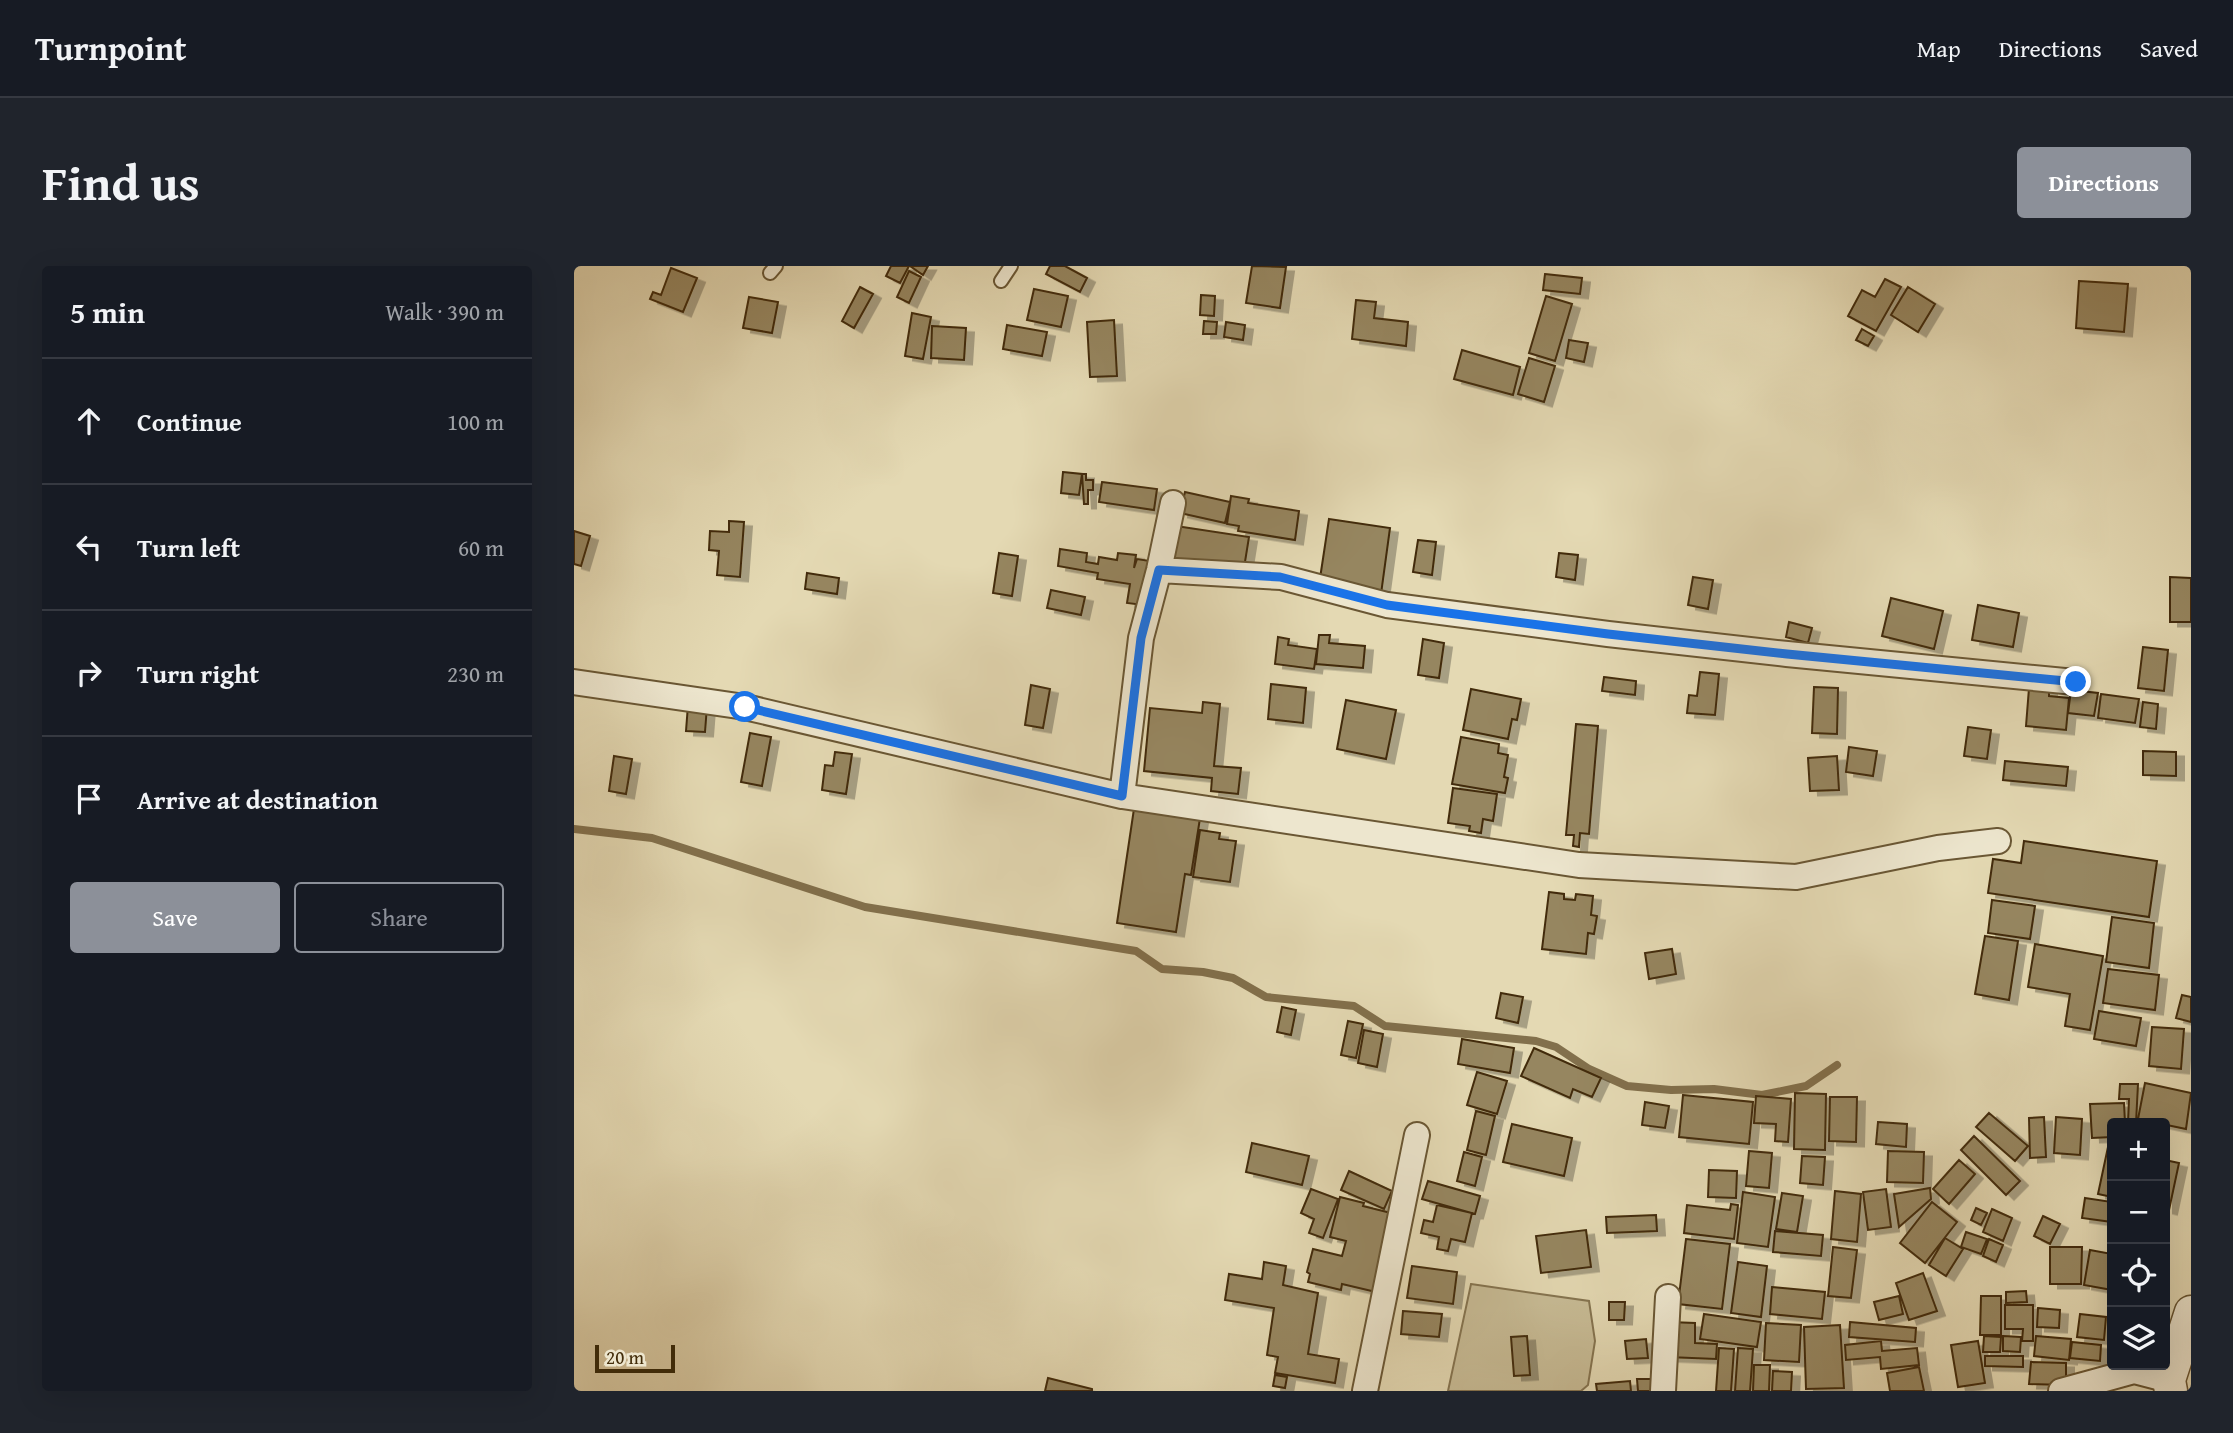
<!DOCTYPE html>
<html lang="en">
<head>
<meta charset="utf-8">
<style>
  body { margin:0; font-family:"Gentium Book Plus",serif; background:#20242c; color:#f1f3f6 }
  .controls { position:absolute; right:21px; bottom:21px; display:grid; overflow:hidden; border-radius:7px; box-shadow:0 7px 28px #0002 }
  .controls button { width:63px; height:63px; display:grid; place-items:center; padding:0; border:0; border-bottom:2px solid #363941; background:#171b24; color:#f1f3f6; font:35px sans-serif }
  .scale { position:absolute; left:21px; bottom:18px; width:80px; box-sizing:border-box; padding-left:7px; border:4px solid #422c09; border-top:0; font-size:19px; line-height:24px; white-space:nowrap; color:#422c09; -webkit-text-stroke:5px #ede6ce; paint-order:stroke }
  .stop { position:absolute; width:21px; height:21px; margin:-16px; border:5px solid #1a73e8; border-radius:50%; background:#fff }
  .stop.end { background:#1a73e8; border-color:#fff; box-shadow:0 2px 7px #0008 }
  .list { margin:0; padding:0; list-style:none }
  h2 { display:flex; justify-content:space-between; align-items:center; height:91px; margin:0; padding:0 28px; font-size:30px }
  h2 small { font-size:23px; font-weight:400; color:#9ea1a6 }
  .list li { display:grid; grid-template-columns:46px 1fr auto; gap:21px; align-items:center; box-sizing:border-box; height:126px; padding:0 28px; border-top:2px solid #363941 }
  .list b { display:block; font-size:26px; white-space:nowrap }
  .list em { font-size:23px; font-style:normal; color:#9ea1a6 }
  .actions { display:flex; gap:14px; padding:21px 28px }
  .actions a { flex:1; padding:16px 0; border:2px solid #8c9099; border-radius:7px; text-align:center; font-size:24px; color:#8c9099 }
  .actions .main { background:#8c9099; color:#fff }
  .icon { flex:none; width:38px; height:38px; fill:none; stroke:currentColor; stroke-width:2; stroke-linecap:round; stroke-linejoin:round }
  .map { position:relative; flex:none; width:1617px; height:1125px; overflow:hidden; border-radius:7px }
  header { display:flex; align-items:center; gap:42px; box-sizing:border-box; height:98px; padding:0 35px; background:#171b24; border-bottom:2px solid #363941 }
  header strong { font-size:33px }
  nav { display:flex; gap:38px; margin-inline-start:auto; font-size:24px }
  .intro { display:flex; align-items:center; justify-content:space-between; box-sizing:border-box; height:168px; padding:0 42px }
  h1 { margin:0; font-size:49px }
  .button { padding:18px 32px; border-radius:7px; background:#8c9099; color:#fff; font-size:24px; font-weight:700 }
  main { display:flex; gap:42px; padding:0 42px }
  aside { flex:1; background:#171b24; border-radius:7px; box-shadow:0 7px 28px #0002 }
  .map>svg:first-child { display:block }
  .green { fill:#c8bc96; stroke:#857450; stroke-width:2 }
  .lines { fill:none; stroke-linecap:round; stroke-linejoin:round }
  .stream { stroke:#82704c; stroke-width:8 }
  .building { fill:#968661; stroke:#422c09; stroke-width:2; filter:url(#shadow) }
  .service-casing { stroke:#6a5734; stroke-width:16 }
  .minor-casing { stroke:#6a5734; stroke-width:28 }
  .tertiary-casing { stroke:#6a5734; stroke-width:35 }
  .service { stroke:#ede6ce; stroke-width:12 }
  .minor { stroke:#ede6ce; stroke-width:24 }
  .tertiary { stroke:#ede6ce; stroke-width:32 }
  .route { stroke:#1a73e8; stroke-width:9 }
</style>
</head>
<body>
<header>
<strong>Turnpoint</strong>
<nav><a>Map</a><a>Directions</a><a>Saved</a></nav>
</header>
<div class="intro"><h1>Find us</h1><a class="button">Directions</a></div>
<main>
<aside>
<h2>5 min<small>Walk · 390 m</small></h2>
<ul class="list">
<li><svg class="icon" aria-label="ahead" viewBox="0 0 24 24"><path d="M12 20V5M6 11l6-6 6 6"/></svg><div><b>Continue</b></div><em>100 m</em></li>
<li><svg class="icon" aria-label="left" viewBox="0 0 24 24"><path d="M17 20v-9H6M10 6l-5 5 5 5"/></svg><div><b>Turn left</b></div><em>60 m</em></li>
<li><svg class="icon" aria-label="right" viewBox="0 0 24 24"><path d="M7 20v-9h11M14 6l5 5-5 5"/></svg><div><b>Turn right</b></div><em>230 m</em></li>
<li><svg class="icon" aria-label="arrive" viewBox="0 0 24 24"><path d="M6 21V4h12l-3 4 3 4H6"/></svg><div><b>Arrive at destination</b></div></li>
</ul>
<div class="actions"><a class="main">Save</a><a>Share</a></div>
</aside>
<div class="map">
<svg width="1617" height="1125" viewBox="0 0 1617 1125">
  <defs>
    <filter id="shadow"><feDropShadow dx="8" dy="4.5" stdDeviation="0" flood-color="#0004"/></filter>
  </defs>
  <rect width="100%" height="100%" fill="#e4d9b3"/>
  <filter id="stains"><feTurbulence type="fractalNoise" baseFrequency=".00286" numOctaves="4"/><feColorMatrix values="0 0 0 0 .2 0 0 0 0 .09 0 0 0 0 .02 0 0 0 .5 -.17"/></filter>
  <radialGradient id="worn" r=".72"><stop offset=".6" stop-color="#630" stop-opacity="0"/><stop offset="1" stop-color="#630" stop-opacity=".3"/></radialGradient>
  <path class="green" d="M897,1018L1015,1035L1021,1075L1014,1119L1007,1125H874Z"/>
  <g class="lines">
    <path class="stream" d="M0,563L78,572L291,641L562,685L588,703L629,706L659,712L692,731L780,740L811,760L962,775L982,781L1015,803L1053,820L1097,824L1140,823L1188,829L1232,820L1263,799"/>
  </g>
  <path class="building" d="M317,0H335L326,17L312,10Z
    M336,0H354L349,9Z
    M476,0H491L513,12L506,26L472,8Z
    M678,0L712,1L706,42L672,37Z
    M97,2L123,12L109,46L76,33L79,26L87,29Z
    M335,5L347,11L335,37L323,31Z
    M971,8L1008,12L1006,28L969,24Z
    M1311,13L1327,21L1302,65L1274,50L1288,24L1301,31Z
    M1505,15L1554,18L1550,66L1502,62Z
    M286,21L299,28L280,62L268,55Z
    M1334,21L1361,38L1344,66L1317,49Z
    M460,23L494,30L487,61L453,54Z
    M627,29L641,30L640,50L626,49Z
    M972,30L998,38L981,95L955,87Z
    M175,31L204,36L198,67L169,62Z
    M782,34L802,36L800,52L834,56L832,80L778,73Z
    M338,47L357,51L349,93L331,90Z
    M540,54L543,110L516,111L513,56Z
    M630,55L643,56L642,68H629Z
    M652,56L671,59L669,74L650,71Z
    M433,59L473,66L468,90L429,83Z
    M358,60L392,62L390,94L357,92Z
    M1288,63L1300,70L1294,80L1282,74Z
    M995,74L1014,77L1010,96L992,92Z
    M888,84L946,101L939,129L880,113Z
    M955,92L981,100L970,136L944,128Z
    M489,206L508,208L505,229L487,227Z
    M508,208H512V214H519V224H514V238H510Z
    M528,216L583,223L580,244L525,236Z
    M611,226L656,236L651,257L606,247Z
    M657,230L675,233L674,237L725,245L721,274L664,265L665,260L653,258Z
    M755,253L816,262L807,328L745,319Z
    M155,255L170,256L166,311L143,309L145,285L135,284L136,265L155,266Z
    M602,260L675,271L670,302L598,292Z
    M0,265L16,270L7,300L0,298Z
    M844,274L862,276L858,309L839,306Z
    M486,283L513,287L512,296L524,298L525,291L543,294L544,287L562,289L560,302L563,293L576,295L569,339L553,337L556,318L523,313L524,307L484,300Z
    M425,287L444,290L438,330L419,327Z
    M985,287L1004,289L1001,314L982,311Z
    M233,307L265,312L263,328L231,323Z
    M1119,311L1139,314L1134,343L1114,339Z
    M1596,311L1617,312V356H1596Z
    M477,324L511,331L507,349L473,342Z
    M1317,332L1369,345L1360,383L1308,370Z
    M1404,339L1445,347L1439,381L1398,374Z
    M1215,356L1238,362L1234,377L1212,371Z
    M745,369H756L755,377L791,380L789,402L742,398Z
    M704,371L715,373L714,379L743,383L740,403L701,398Z
    M849,373L870,377L865,412L844,409Z
    M1569,381L1594,384L1590,425L1564,422Z
    M1126,406L1145,408L1141,449L1113,447L1115,429L1123,430Z
    M1030,411L1062,415L1061,429L1028,425Z
    M697,418L732,422L729,457L694,453Z
    M457,419L476,423L469,462L451,459Z
    M1240,421L1264,422L1263,468L1238,467Z
    M1455,422L1475,424V430L1495,432L1492,464L1452,460Z
    M897,423L947,433L943,454L938,453L934,473L889,464Z
    M1497,424L1524,427L1520,450L1494,447Z
    M1527,428L1565,433L1561,457L1524,452Z
    M772,434L822,444L812,493L763,483Z
    M629,436L646,438L640,500L667,502L664,528L637,525L638,512L570,505L576,442L628,447Z
    M1569,436L1584,438L1582,463L1566,461Z
    M114,439L133,440L131,466L112,465Z
    M1002,458L1024,460L1015,568L1006,567L1005,581L999,580L1000,569H992Z
    M1394,461L1417,464L1413,493L1390,490Z
    M176,467L197,471L188,520L167,516Z
    M887,471L925,478L924,487L934,489L930,511L934,512L931,527L878,518Z
    M1275,481L1303,485L1299,510L1272,506Z
    M1569,485L1602,486V510L1569,509Z
    M261,486L278,488L272,528L248,524L251,499L259,500Z
    M40,490L58,493L52,528L35,525Z
    M1263,490L1265,524L1236,525L1234,492Z
    M1431,495L1494,501L1492,520L1429,514Z
    M879,522L923,528L919,555L909,553L907,567L895,565L896,560L874,557Z
    M561,536L627,546L617,609L611,608L602,666L543,657Z
    M626,564L646,567L645,573L662,575L656,616L619,611Z
    M1450,575L1583,595L1575,651L1414,627L1419,593L1447,597Z
    M975,626L990,628V633L1001,634L1002,628L1019,630L1017,649L1023,650L1020,668L1014,667L1012,688L968,683Z
    M1418,634L1461,640L1456,673L1414,667Z
    M1538,651L1580,657L1575,702L1532,696Z
    M1411,670L1444,675L1435,734L1401,728Z
    M1461,678L1529,690L1516,764L1491,760L1496,728L1454,721Z
    M1098,683L1102,708L1075,713L1071,687Z
    M1534,703L1585,709L1581,744L1529,737Z
    M927,727L949,731L944,757L922,752Z
    M1608,729L1617,731V756L1602,752Z
    M708,741L722,744L717,769L703,766Z
    M1525,745L1567,752L1562,780L1520,773Z
    M774,755L789,758L782,792L767,789Z
    M1578,761L1610,763L1607,803L1575,800Z
    M790,764L809,768L803,801L784,797Z
    M888,773L940,782L936,807L884,798Z
    M960,782L1027,812L1018,831L999,823L996,832L947,810Z
    M903,806L933,815L923,848L893,839Z
    M1571,817L1617,827L1612,863L1564,853Z
    M1546,818H1564L1562,857H1554L1555,833H1545Z
    M1221,827L1252,828L1251,884L1220,883Z
    M1109,829L1179,836L1175,878L1105,871Z
    M1182,830L1217,833L1214,876L1201,875L1202,858L1180,857Z
    M1256,831H1283L1282,876L1255,875Z
    M1071,836L1095,840L1091,862L1068,859Z
    M1550,837L1551,857H1538V871L1518,872L1516,838Z
    M902,845L921,850L912,889L893,884Z
    M1415,847L1454,880L1441,895L1402,861Z
    M1470,851L1472,891L1456,892L1455,852Z
    M1482,851L1508,853L1506,889L1480,887Z
    M1304,856L1333,858L1332,881L1302,878Z
    M938,858L998,872L990,910L929,896Z
    M1400,870L1446,915L1432,929L1387,884Z
    M678,877L735,890L728,919L672,906Z
    M1534,881L1538,882V931L1524,928Z
    M1175,885L1198,887L1195,922L1172,920Z
    M1314,885L1350,886L1349,917L1313,916Z
    M890,886L908,891L901,920L883,915Z
    M1228,890L1251,891L1249,919L1226,917Z
    M1385,894L1401,908L1375,938L1359,923Z
    M1591,894L1605,897L1595,944L1591,943Z
    M1135,904L1163,905L1162,932L1134,931Z
    M775,905L818,925L810,943L767,924Z
    M854,915L906,930L901,948L848,933Z
    M1356,922L1357,933L1325,961L1320,928Z
    M737,923L764,933L749,972L735,967L740,953L727,947Z
    M1312,923L1317,961L1294,964L1289,926Z
    M1261,925L1287,928L1283,976L1257,973Z
    M1169,926L1201,931L1194,981L1163,977Z
    M1208,927L1229,930L1223,966L1202,963Z
    M766,931L790,937L789,940L821,948L802,1026L768,1018L767,1024L734,1016L736,1008L733,1006L739,983L768,990L772,975L756,971Z
    M1511,932L1538,936V956L1508,952Z
    M1358,936L1383,956L1351,997L1326,977Z
    M1157,938L1164,939L1160,973L1110,967L1113,939L1156,944Z
    M863,939L898,947L891,976L877,973L874,985L863,983L865,971L847,967L850,954L859,956Z
    M1402,942L1413,947L1407,959L1397,954Z
    M1418,943L1438,952L1429,975L1409,966Z
    M1082,949L1083,965L1033,967L1032,951Z
    M1469,950L1486,958L1476,978L1460,970Z
    M1012,964L1017,1001L967,1007L962,970Z
    M1201,965L1249,969L1247,990L1199,986Z
    M1392,966L1413,973L1407,988L1387,981Z
    M1371,972L1389,983L1372,1010L1355,999Z
    M1112,973L1156,978L1148,1043L1104,1038Z
    M1415,973L1429,979L1422,996L1409,990Z
    M1259,981L1283,984L1277,1032L1254,1030Z
    M1476,981H1508L1507,1018H1476Z
    M1516,984L1538,988V1024L1510,1019Z
    M690,996L712,1000L709,1019L744,1027L734,1088L765,1093L761,1117L701,1107L704,1091L693,1089L700,1042L651,1034L655,1008L688,1013Z
    M1164,996L1193,1000L1187,1051L1157,1047Z
    M838,1000L883,1006L879,1038L833,1032Z
    M1349,1007L1363,1045L1335,1054L1322,1017Z
    M1198,1021L1251,1026L1248,1053L1196,1048Z
    M1452,1025L1453,1036L1432,1037V1026Z
    M1325,1030L1329,1048L1305,1054L1300,1036Z
    M1407,1030H1427V1069H1406Z
    M1035,1036H1051L1050,1054H1035Z
    M1431,1039H1459V1075H1448L1449,1063H1431Z
    M1464,1042L1486,1044L1485,1062L1463,1061Z
    M829,1045L868,1048L865,1071L827,1068Z
    M1130,1048L1187,1056L1183,1081L1126,1073Z
    M1506,1048L1532,1051L1530,1074L1503,1071Z
    M1095,1056L1121,1057V1077L1143,1078L1142,1093L1094,1091Z
    M1276,1056L1342,1062L1341,1076L1275,1071Z
    M1192,1057L1227,1059L1225,1096L1190,1094Z
    M1266,1059L1270,1122L1232,1123L1230,1061Z
    M953,1070L956,1109L940,1110L937,1071Z
    M1410,1070L1427,1071L1426,1086H1409Z
    M1429,1070L1447,1071L1446,1086L1429,1085Z
    M1462,1070L1497,1073L1495,1094L1460,1090Z
    M1072,1073L1074,1092L1053,1093L1051,1075Z
    M1307,1075L1308,1085L1343,1082L1345,1099L1307,1103L1306,1091L1272,1094L1271,1079Z
    M1404,1075L1411,1117L1384,1121L1377,1079Z
    M1498,1076L1527,1079L1526,1095L1496,1092Z
    M1145,1082L1160,1083L1157,1125H1142Z
    M1164,1082L1179,1083L1176,1125H1161Z
    M1411,1090H1449V1101L1411,1100Z
    M1457,1096L1492,1097V1119L1455,1118Z
    M1180,1099H1196L1195,1125H1179Z
    M1345,1101L1350,1125H1316L1313,1107Z
    M1199,1105L1218,1106L1217,1125H1198Z
    M701,1109L713,1111L711,1122L699,1120Z
    M474,1112L518,1123V1125H471Z
    M1063,1113H1078L1079,1125H1064Z
    M1056,1115L1057,1125H1023L1022,1118Z"/>
  <g class="lines">
    <defs>
      <path id="service" d="M196,7L202,0
        M427,15L437,0"/>
      <path id="minor" d="M585,304L707,311L813,339L1034,368L1213,388L1501,416
        M0,416L171,441L548,530L1005,599L1222,611L1364,582L1424,575
        M548,530L567,372L585,304L599,237
        M791,1125L843,869
        M1089,1125L1094,1031
        M1487,1125L1560,1105L1595,1114"/>
      <path id="tertiary" d="M1597,1125L1595,1114L1617,1046"/>
    </defs>
    <use href="#service" class="service-casing"/>
    <use href="#minor" class="minor-casing"/>
    <use href="#tertiary" class="tertiary-casing"/>
    <use href="#service" class="service"/>
    <use href="#minor" class="minor"/>
    <use href="#tertiary" class="tertiary"/>
  </g>
  <g class="lines">
    <path class="route" d="M171,441L548,530L567,372L585,304L706,311L813,339L1034,368L1213,388L1502,416"/>
  </g>
  <rect width="100%" height="100%" filter="url(#stains)"/>
  <rect width="100%" height="100%" fill="url(#worn)"/>
</svg>
<div class="controls">
<button>+</button>
<button>−</button>
<button><svg class="icon" aria-label="locate" viewBox="0 0 24 24"><circle cx="12" cy="12" r="6"/><path d="M12 2v4M12 18v4M2 12h4M18 12h4"/></svg></button>
<button><svg class="icon" aria-label="layers" viewBox="0 0 24 24"><path d="M12 4l9 5-9 5-9-5zM3 14l9 5 9-5"/></svg></button>
</div>
<div class="scale">20 m</div>
<div class="stop" style="left:171px;top:441px"></div>
<div class="stop end" style="left:1502px;top:416px"></div>
</div>
</main>
</body>
</html>
